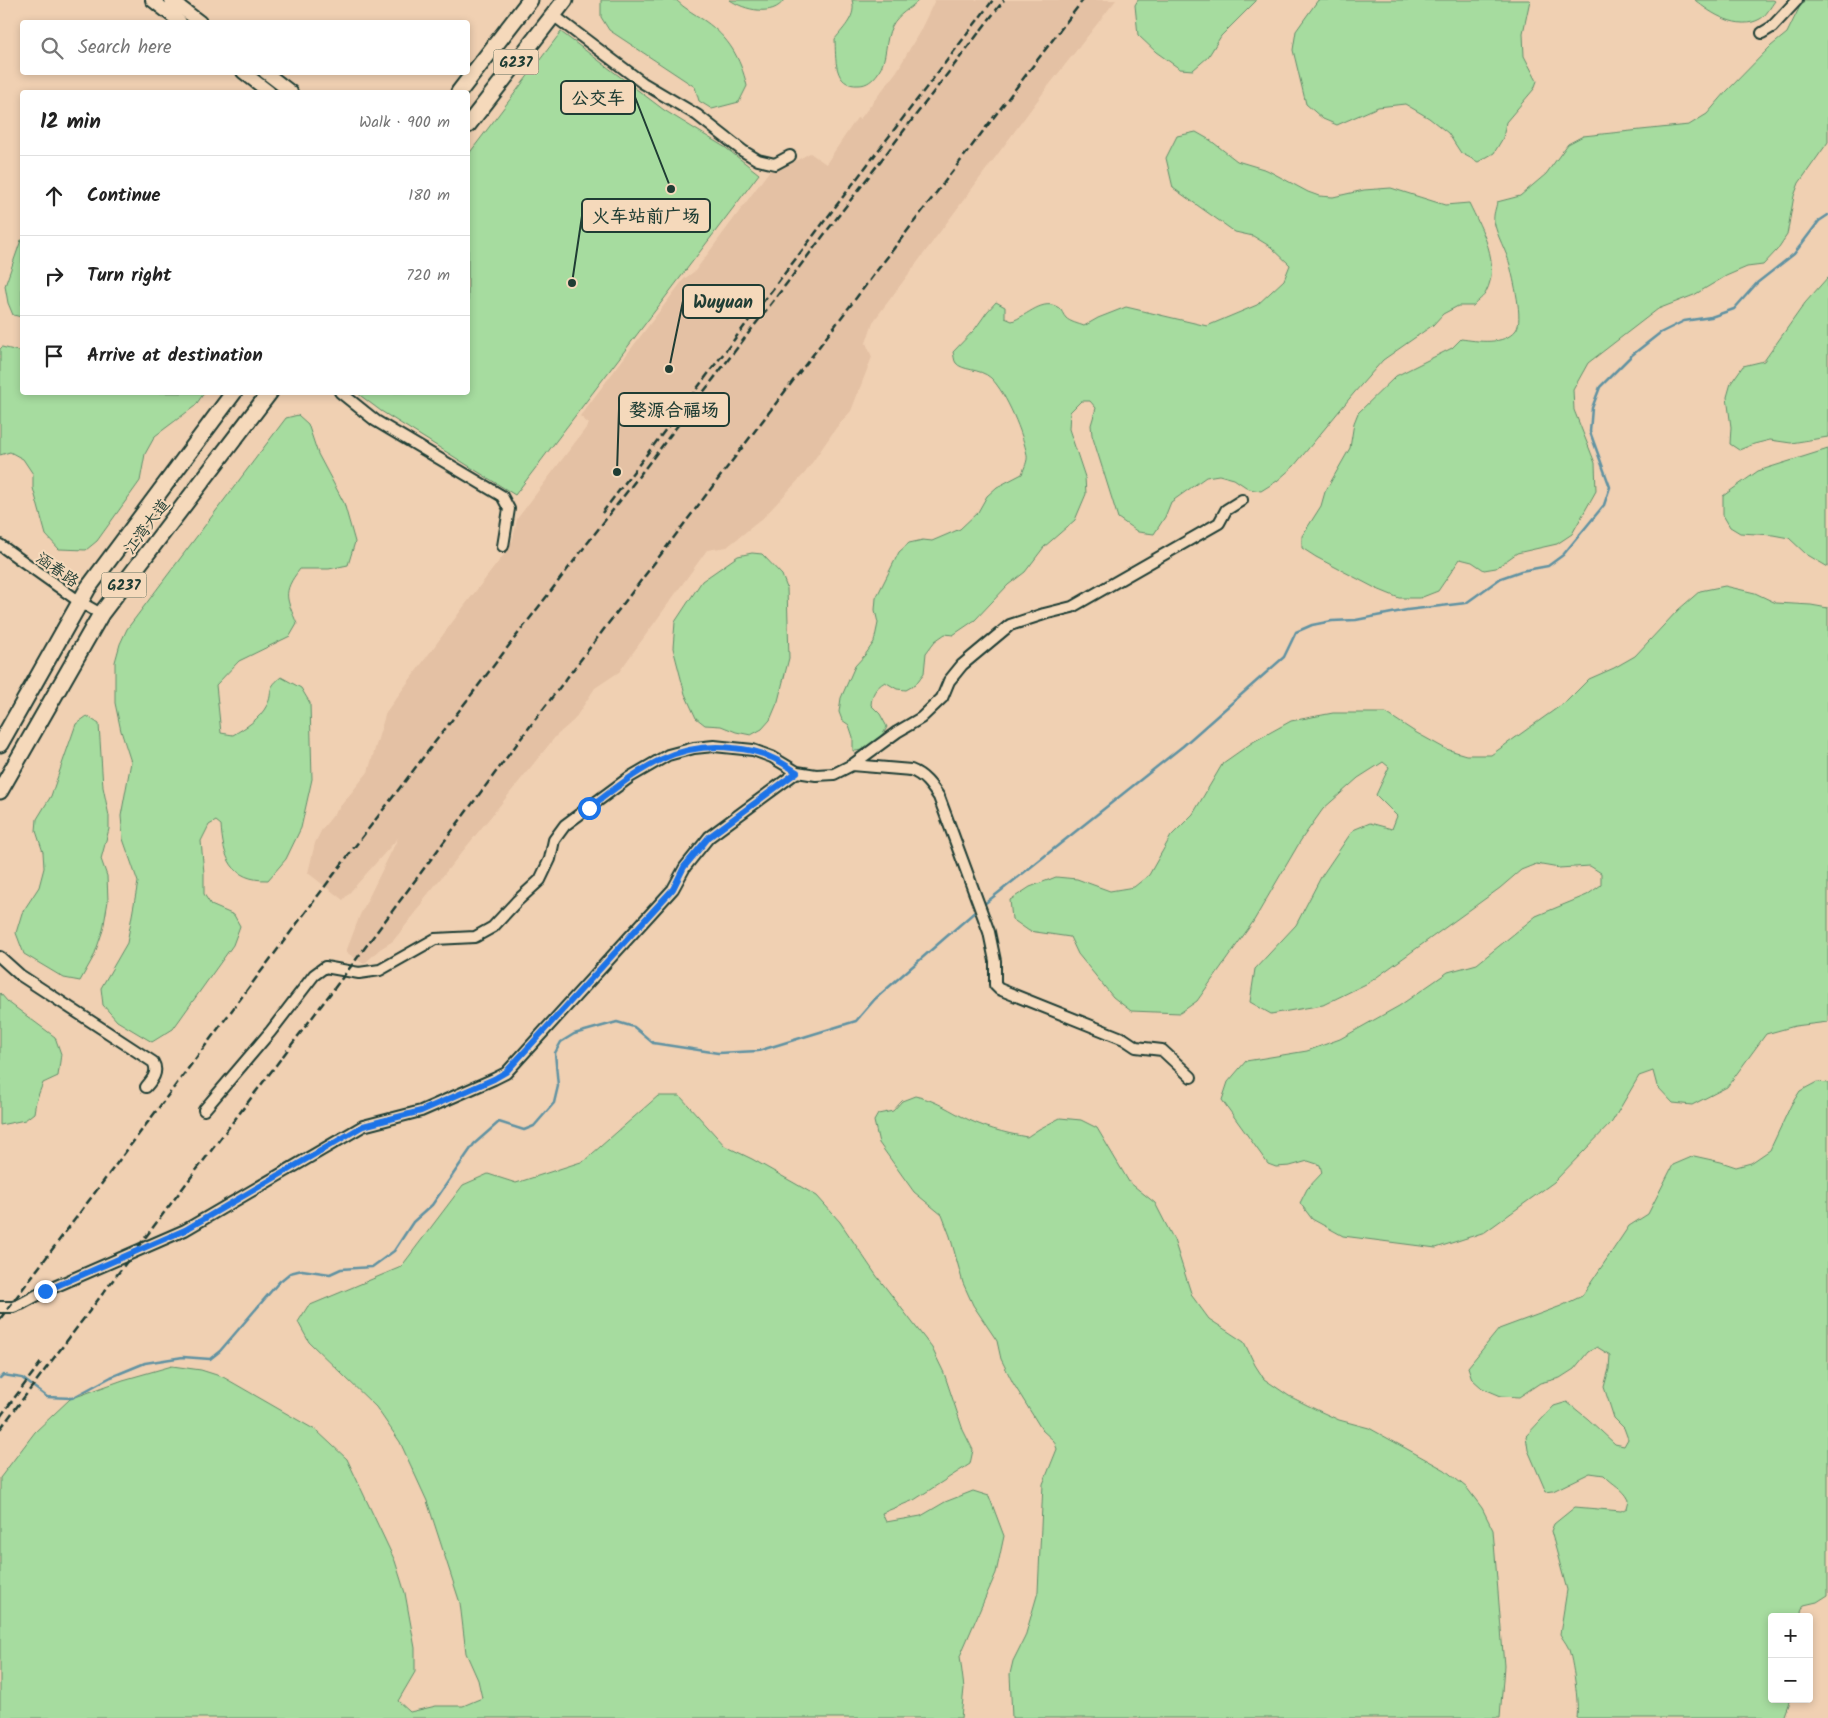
<!DOCTYPE html>
<html lang="en">
<head>
<meta charset="utf-8">
<style>
  body { margin:0; font-family:Kalam,"LXGW WenKai TC",sans-serif; background:#f6f6f6; color:#222 }
  .controls { position:absolute; right:15px; bottom:15px; display:grid; overflow:hidden; border-radius:5px; box-shadow:0 2px 8px #0003 }
  .controls button { width:45px; height:45px; display:grid; place-items:center; padding:0; border:0; border-bottom:1px solid #e0e0e0; background:#fff; color:#222; font:25px sans-serif }
  .stop { position:absolute; width:15px; height:15px; margin:-11px; border:4px solid #1a73e8; border-radius:50%; background:#fff }
  .stop.end { background:#1a73e8; border-color:#fff; box-shadow:0 1px 5px #0008 }
  .list { margin:0; padding:0; list-style:none }
  h2 { display:flex; justify-content:space-between; align-items:center; height:65px; margin:0; padding:0 20px; font-size:21px }
  h2 small { font-size:16px; font-weight:400; color:#767676 }
  .list li { display:grid; grid-template-columns:32px 1fr auto; gap:15px; align-items:center; box-sizing:border-box; height:80px; padding:0 20px; border-top:1px solid #e0e0e0 }
  .list b { display:block; font-size:19px; white-space:nowrap }
  .list em { font-size:16px; font-style:normal; color:#767676 }
  .icon { flex:none; width:28px; height:28px; fill:none; stroke:currentColor; stroke-width:2; stroke-linecap:round; stroke-linejoin:round }
  .map { position:relative; flex:none; width:1828px; height:1718px; overflow:hidden }
  .search { position:absolute; background:#fff; box-shadow:0 2px 8px #0003; left:20px; top:20px; width:450px; height:55px; display:flex; align-items:center; gap:12px; box-sizing:border-box; padding:0 18px; border-radius:5px; color:#767676; font-size:19px }
  .panel { position:absolute; background:#fff; box-shadow:0 2px 8px #0003; left:20px; top:90px; width:450px; height:305px; border-radius:5px }
  .map>svg:first-child { display:block }
  .built { fill:#e4c1a4 }
  .green { fill:#a6dc9f; stroke:#628c6a }
  .lines { fill:none; stroke-linecap:round; stroke-linejoin:round }
  .stream { stroke:#6092a2; stroke-width:2.5 }
  .minor-casing { stroke:#1f3d34; stroke-width:14 }
  .major-casing { stroke:#1f3d34; stroke-width:16 }
  .highway-casing { stroke:#1f3d34; stroke-width:19 }
  .minor { stroke:#f5d9bb; stroke-width:10 }
  .major { stroke:#f5d9bb; stroke-width:12 }
  .highway { stroke:#f5d9bb; stroke-width:15 }
  .rail { stroke:#1f3d34; stroke-width:2.5; stroke-dasharray:8 4; stroke-linecap:butt }
  .route { stroke:#1a73e8; stroke-width:6 }
  .labels { text-anchor:middle; stroke-width:4.5; stroke-linejoin:round; paint-order:stroke }
  .shield { fill:#f5d9bb; stroke:#5f6c5c; stroke-width:1 }
  .shield-label { font-size:15px; font-weight:bold; fill:#1f3d34 }
  .street-label { font-size:16px; fill:#1f3d34; stroke:#f5d9bb }
  .leader { fill:none; stroke:#1f3d34; stroke-width:2 }
  .callout-dot { fill:#1f3d34; stroke:#f5d9bb; stroke-width:2 }
  .callout { fill:#f5d9bb; stroke:#1f3d34; stroke-width:2 }
  .callout-label { font-size:18px; text-anchor:middle; font-weight:bold; fill:#1f3d34 }
</style>
</head>
<body>
<div class="map">
<svg width="1828" height="1718" viewBox="0 0 1828 1718">
  <rect width="100%" height="100%" fill="#f0d0b2"/>
  <filter id="ink" filterUnits="userSpaceOnUse"><feTurbulence type="fractalNoise" baseFrequency=".02" numOctaves="2"/><feDisplacementMap in="SourceGraphic" scale="10" xChannelSelector="R" yChannelSelector="G"/><feConvolveMatrix kernelMatrix="1 2 1 2 8 2 1 2 1" color-interpolation-filters="sRGB"/></filter>
  <g filter="url(#ink)">
    <path class="built" d="M935,0H1116L1046,89L873,322L866,343L872,357L851,411L836,428L805,473L763,518L727,547L707,550L619,672L595,688L574,720L556,736L424,899L422,905L393,941L380,949L364,964L346,952L360,915L398,838L343,900L308,873L315,843L322,829L368,772L386,712L465,605L506,552L513,539L517,519L589,424L580,416L684,279L695,271L770,170L783,168L810,153L826,164L857,118L860,119L897,71L920,31Z"/>
    <path class="green" d="M601,0H676C685,9 695,14 705,21C729,38 740,57 747,86L739,102L712,109L699,101L695,87L609,30L601,17Z
      M730,0H784C773,17 744,10 730,0Z
      M852,0H919C910,9 898,14 892,26C884,41 888,59 878,73C873,80 867,85 859,85C833,87 836,58 835,39C844,27 857,16 852,0Z
      M1138,0H1257L1221,36L1208,57L1193,70L1180,69L1156,52L1138,35L1135,5Z
      M1318,0H1530L1523,33L1524,56L1537,81L1534,89L1506,122L1503,138L1494,153L1478,162L1461,153L1448,133L1429,118L1405,104L1378,107L1337,125L1323,119L1306,104L1293,50L1296,31Z
      M1695,0H1773L1775,1C1771,6 1766,16 1760,19C1739,31 1711,14 1695,0Z
      M1803,0H1828V142L1799,183L1794,196L1787,235L1777,250L1763,265L1747,267L1726,276L1694,295L1658,309L1588,363L1573,390L1574,410L1595,463L1596,491L1572,534L1557,544L1517,553L1496,568L1484,570L1472,562L1460,559L1438,591L1420,598H1399L1377,589L1316,557L1302,548V536L1321,506L1325,492L1350,448L1354,423L1358,413L1396,376L1452,348L1461,339C1477,341 1504,346 1516,330C1524,320 1513,278 1510,265C1506,250 1497,237 1494,221C1493,215 1496,208 1497,202L1520,196L1546,174L1568,144L1583,136L1689,125L1707,114L1726,92L1771,46L1787,33Z
      M561,32L664,110L726,148L759,174L515,495L381,411L357,393L468,392V155Z
      M1196,132L1210,140L1237,161L1267,170L1308,192L1319,196L1333,197L1364,190L1391,188L1445,205L1469,203C1482,230 1501,263 1486,292C1484,297 1477,301 1473,306H1458L1443,314L1433,325L1383,360L1354,393L1294,466L1277,481L1261,491L1249,489L1234,479L1219,475L1206,477L1171,502L1165,517L1154,534L1138,532L1118,518L1092,435L1091,425L1096,408L1090,401H1081L1070,412L1069,429L1085,477L1086,494L1075,520L1044,547L1025,572L1008,585L975,620L953,635L945,634L935,641L926,653L924,673L915,685L906,690L897,689L885,682C875,688 872,694 871,705L880,714L887,727C882,738 866,752 853,751V737L849,725L842,720L839,712L841,698L855,666L865,655L874,642L878,623L875,610L876,598L899,552L909,543L923,540L932,541L960,529L978,512L987,496L997,487L1022,474C1024,468 1028,461 1027,455C1023,434 1007,394 991,378C980,368 962,371 956,363C954,361 954,355 953,352L975,329L987,312L996,302L1005,307V318L1012,321C1027,316 1043,297 1059,308C1062,310 1063,315 1066,318C1070,322 1079,324 1084,326L1098,318L1126,307L1207,326L1257,305L1284,280L1290,265L1271,247L1253,236L1235,232L1173,188L1166,158L1177,136Z
      M21,240H22V317L13,315L8,303L5,286Z
      M1828,277V437L1791,443L1770,440L1754,444L1739,450L1730,444L1731,427L1727,397L1731,383L1743,366L1764,361L1805,303Z
      M2,347L22,352V392L204,393L195,406L155,436L145,454L140,481L97,541L86,550L59,549L46,535L33,488V474L23,459L10,452L0,455V349Z
      M298,415L308,424L318,454L344,503L355,542L348,565L329,569H300C281,593 287,599 297,624L290,636L239,661L216,685L221,733L233,735C245,728 260,719 267,705C274,692 265,690 281,677L301,688L310,703L312,779L301,828L286,859L268,880C231,881 223,857 221,825L216,821L209,825L201,841L204,873V894L211,905L234,915L240,926L233,945L173,1029L152,1042L117,1021L103,1005L101,988L127,943L138,882L123,839L121,816L131,762L121,731L115,703V662L120,644L127,629L286,418Z
      M1828,449V567L1806,554L1789,538L1773,535L1740,533L1730,527L1723,515V496L1758,471Z
      M752,553L762,554L782,575L787,588L789,658L778,701L770,720L762,729L751,735L736,732L721,726L705,725L696,718L685,694L673,648L675,622L702,581L738,556Z
      M1725,586L1755,593L1776,603L1811,605L1828,608V1022L1795,1026L1766,1034L1727,1087L1692,1105L1673,1103L1657,1086L1653,1071L1639,1076L1612,1122L1554,1182L1485,1232L1436,1248L1343,1236L1312,1219L1300,1203L1307,1189L1322,1173L1320,1165L1308,1161L1290,1166L1276,1167L1268,1164L1222,1100L1228,1082L1246,1061L1307,1051L1340,1039L1399,1006L1448,972L1477,964L1536,916L1587,895L1601,885V873L1590,866L1559,868L1536,864L1521,870L1500,888L1370,982L1323,1005L1271,1014L1250,1002L1255,969L1296,925L1321,877L1353,830L1370,823L1392,829L1397,816L1376,795L1389,767L1383,762L1358,778L1323,809L1301,840L1253,922L1197,1001L1180,1013L1131,1011L1113,997L1078,954L1070,937L1029,931L1012,919L1010,900L1030,887L1056,877L1077,879L1110,891L1134,887L1149,875L1171,836L1193,814L1223,763L1253,742L1291,721L1333,713H1386L1415,732L1446,749L1466,755H1491L1567,701L1589,679L1614,668L1635,656L1678,610L1700,591Z
      M87,716L99,724L103,787L109,816V829L101,859L107,876L108,901L103,930L94,956L80,981L64,978L24,954L16,933L22,913L39,887L44,868L43,852L36,831L37,819L51,796L76,724Z
      M0,993L8,1002L55,1037L61,1054L58,1076L43,1083L36,1101L34,1113L25,1120L0,1125Z
      M1817,1082L1828,1083V1595L1817,1602L1804,1605L1801,1612L1802,1617H1772V1699H1790L1783,1718H1577C1579,1704 1573,1660 1568,1647C1566,1643 1562,1638 1560,1634L1567,1590L1551,1531L1554,1524L1575,1507L1621,1511L1627,1508L1629,1500C1623,1488 1613,1485 1604,1475L1590,1473L1553,1491L1546,1492L1528,1450L1526,1436L1554,1406L1567,1402L1588,1419L1615,1444L1624,1446L1628,1439L1624,1428L1614,1418L1604,1387L1609,1369L1610,1355L1597,1347L1588,1352L1574,1369L1560,1378L1540,1383L1519,1397L1501,1396L1482,1388L1472,1379L1468,1367L1499,1329L1561,1306L1582,1296L1629,1226L1648,1214L1673,1165L1694,1156L1721,1162L1736,1167L1751,1163L1770,1150L1791,1105L1800,1091Z
      M658,1096H680L725,1146L752,1159L817,1196L840,1222L876,1275L932,1348L944,1373L963,1430L973,1450L970,1464L914,1500L882,1513L886,1522L921,1516L945,1502L973,1491L989,1496L1004,1536L996,1573L960,1656L964,1688L961,1718H0V1478L35,1432L70,1399L123,1380L172,1366L201,1370L223,1377L317,1431L347,1459L395,1561L405,1593L415,1648V1672L398,1701L410,1712L436,1706H463L482,1698L478,1680L466,1653L460,1603L427,1501L400,1442L376,1407L309,1342L298,1322L308,1306L401,1267L463,1185L488,1174L516,1183L584,1161Z
      M915,1096C934,1100 944,1107 961,1116C982,1127 1004,1133 1027,1137L1039,1129L1060,1118L1081,1120L1097,1128L1129,1182L1155,1203L1174,1240L1192,1296L1209,1319L1244,1342L1255,1365L1264,1379L1289,1396L1315,1409L1339,1420L1369,1428L1445,1470L1467,1488L1482,1508L1493,1530L1504,1666L1500,1718H1012L1010,1674L1013,1661L1025,1637L1038,1592L1043,1484L1057,1449L1054,1441L1042,1430L1013,1383L1001,1359L997,1341L973,1305L963,1283L950,1236L942,1215L914,1192L879,1143L874,1121L878,1114L893,1111L902,1101Z"/>
    <g class="lines">
      <path class="stream" d="M983,905L1183,746L1284,657L1296,632L1312,625L1332,621L1356,620L1407,610L1466,603L1501,578L1521,571L1548,566L1563,555L1604,505L1610,487L1590,432L1592,408L1600,387L1632,355L1660,333L1684,321L1711,317L1734,309L1757,283L1794,254L1819,221L1828,215
        M0,1378L3,1375L22,1378L47,1397L72,1398L111,1377L145,1363L183,1357L210,1359L220,1351L279,1282L290,1273L302,1270L330,1274L341,1269L372,1267L394,1251L413,1222L432,1205L474,1144L499,1122L524,1130L534,1126L554,1103L558,1086L555,1053L561,1042L574,1034L617,1022L634,1027L653,1043L718,1053L758,1051L856,1021L875,999L977,910"/>
      <defs>
        <path id="minor" d="M553,15L643,83L697,115L743,151L758,160L775,164L790,156
          M1762,33L1772,27L1797,0
          M340,392L376,421L502,496L509,509L503,546
          M0,545L80,602L101,614
          M852,765L897,732L921,718L942,698L949,681L962,665L1010,625L1044,614L1072,607L1219,523L1226,510L1242,500
          M0,957L20,975L153,1062C159,1072 152,1080 146,1087
          M204,1110L271,1031L314,975L325,967L359,973L380,970L435,939L475,937L493,927L517,901L540,880L550,859L554,840L565,825L630,777L668,755L694,748L714,746L753,750L772,757L797,772L816,775L834,774L852,765L911,770C924,775 931,785 939,797L989,932L995,961V985L999,989L1124,1039L1136,1047L1162,1050L1191,1077
          M0,1307H13L21,1304L45,1291L185,1230L363,1126L421,1111L494,1079L506,1073L673,889L685,867L709,837L797,772"/>
        <path id="major" d="M152,0L180,22
          M171,0L200,22
          M243,72L269,92
          M265,72L291,92"/>
        <path id="highway" d="M459,92L530,0
          M468,125L565,0
          M0,744L88,588L234,392
          M0,791L101,614L270,392"/>
      </defs>
      <use href="#minor" class="minor-casing"/>
      <use href="#major" class="major-casing"/>
      <use href="#highway" class="highway-casing"/>
      <use href="#minor" class="minor"/>
      <use href="#major" class="major"/>
      <use href="#highway" class="highway"/>
      <path class="rail" d="M602,513L993,0
        M0,1319L353,849L1004,0
        M0,1417L42,1361
        M0,1429L355,961L531,725L1083,0"/>
    </g>
  </g>
  <g class="lines" filter="url(#ink)">
    <path class="route" d="M45,1291L185,1230L363,1126L421,1111L494,1079L506,1072L673,889L684,867L709,837L797,772C788,767 779,760 770,757C758,751 746,749 733,748C671,741 636,773 589,808"/>
  </g>
  <g class="labels">
    <g class="shield">
      <rect x="493.5" y="49.5" width="45" height="25" rx="4"/>
      <rect x="101.5" y="572.5" width="45" height="25" rx="4"/>
    </g>
    <g class="shield-label">
      <text x="516" y="67">G237</text>
      <text x="124" y="590">G237</text>
    </g>
    <g class="street-label">
      <text transform="translate(146 526) rotate(-53)" y="6">江湾大道</text>
      <text transform="translate(58 569) rotate(35)" y="6">涵春路</text>
    </g>
  </g>
  <path class="leader" d="M671 189L635 97M572 283L582 216M669 369L683 301M617 472L619 409"/>
  <g class="callout-dot">
    <circle cx="671" cy="189" r="5"/>
    <circle cx="572" cy="283" r="5"/>
    <circle cx="669" cy="369" r="5"/>
    <circle cx="617" cy="472" r="5"/>
  </g>
  <g class="callout">
    <rect x="561" y="81" width="74" height="33" rx="5"/>
    <rect x="582" y="199" width="128" height="33" rx="5"/>
    <rect x="683" y="285" width="81" height="33" rx="5"/>
    <rect x="619" y="393" width="110" height="33" rx="5"/>
  </g>
  <g class="callout-label">
    <text x="598" y="104">公交车</text>
    <text x="646" y="222">火车站前广场</text>
    <text x="723" y="308">Wuyuan</text>
    <text x="674" y="416">婺源合福场</text>
  </g>
</svg>
<div class="controls">
<button>+</button>
<button>−</button>
</div>
<div class="stop" style="left:589px;top:808px"></div>
<div class="stop end" style="left:45px;top:1291px"></div>
<div class="search"><svg class="icon" aria-label="search" viewBox="0 0 24 24"><circle cx="10" cy="10" r="6"/><path d="M15 15l6 6"/></svg>Search here</div>
<section class="panel">
<h2>12 min<small>Walk · 900 m</small></h2>
<ul class="list">
<li><svg class="icon" aria-label="ahead" viewBox="0 0 24 24"><path d="M12 20V5M6 11l6-6 6 6"/></svg><div><b>Continue</b></div><em>180 m</em></li>
<li><svg class="icon" aria-label="right" viewBox="0 0 24 24"><path d="M7 20v-9h11M14 6l5 5-5 5"/></svg><div><b>Turn right</b></div><em>720 m</em></li>
<li><svg class="icon" aria-label="arrive" viewBox="0 0 24 24"><path d="M6 21V4h12l-3 4 3 4H6"/></svg><div><b>Arrive at destination</b></div></li>
</ul>
</section>
</div>
</body>
</html>
